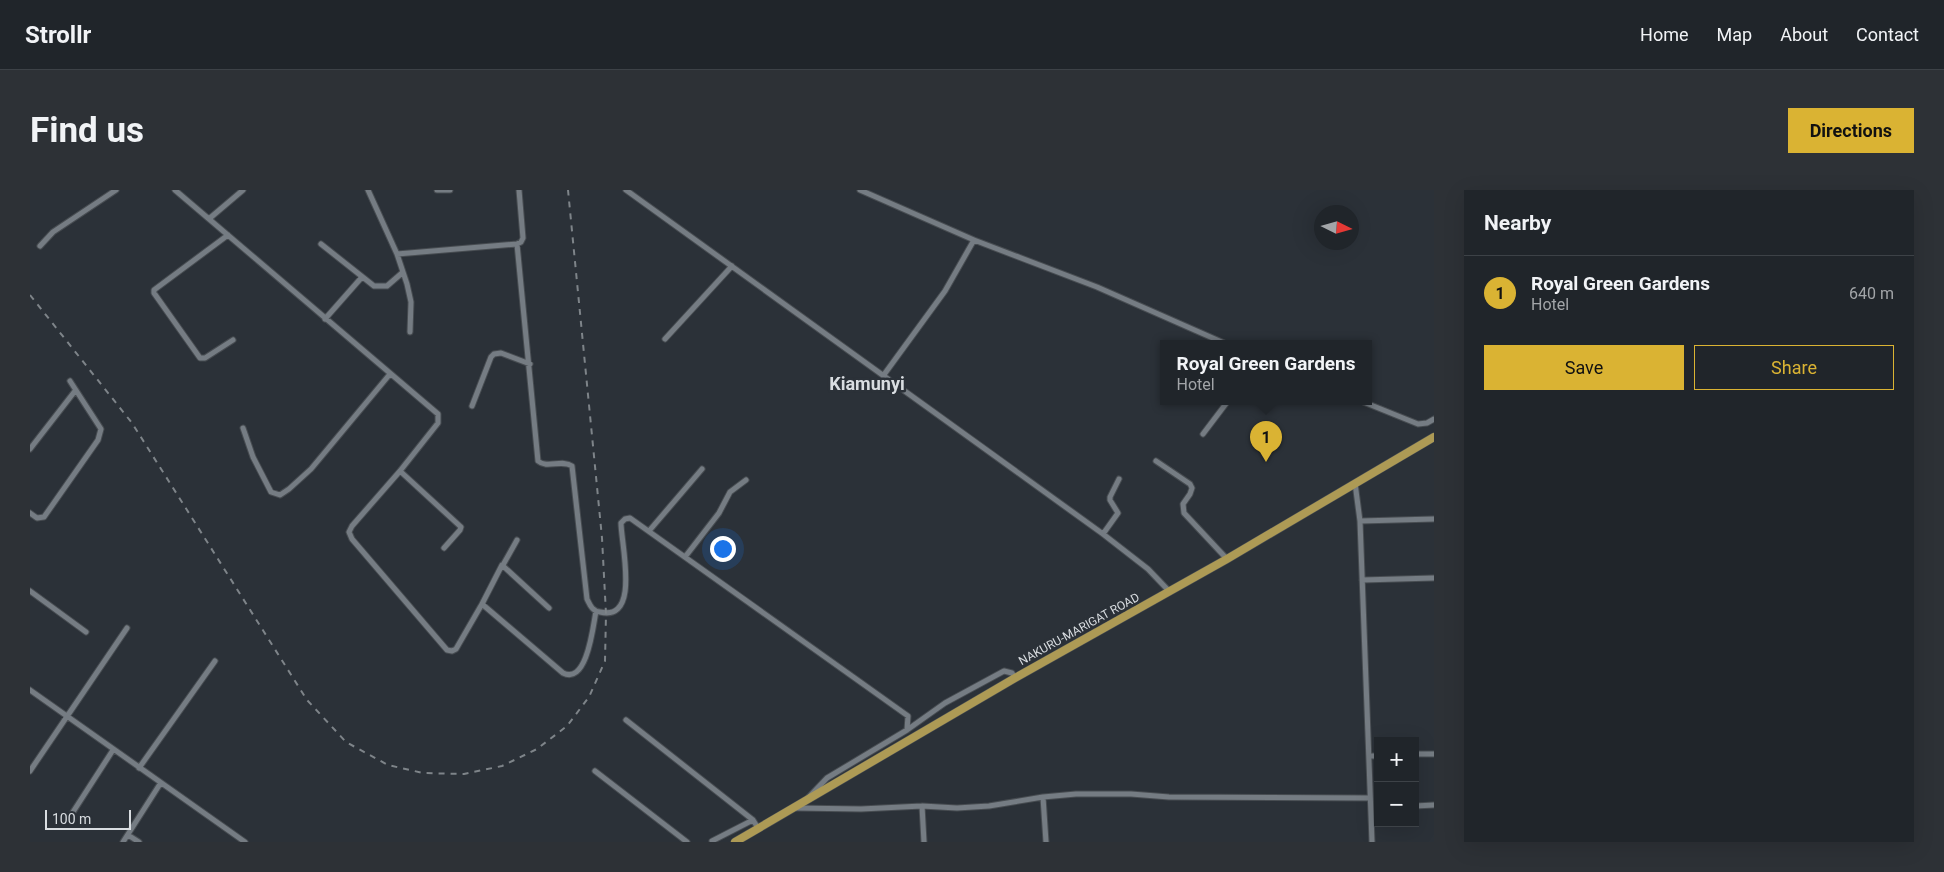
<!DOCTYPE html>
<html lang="en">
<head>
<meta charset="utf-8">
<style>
  body { margin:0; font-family:Roboto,sans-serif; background:#2d3136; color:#f1f3f6 }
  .controls { position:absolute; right:15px; bottom:15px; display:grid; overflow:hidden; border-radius:0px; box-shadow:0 5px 20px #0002 }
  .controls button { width:45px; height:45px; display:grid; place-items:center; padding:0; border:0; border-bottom:1px solid #3d4247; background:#20252a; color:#f1f3f6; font:25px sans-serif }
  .compass { position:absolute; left:1284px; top:15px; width:45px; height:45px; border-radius:50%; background:#20252a; box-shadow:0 5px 20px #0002; rotate:95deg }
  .scale { position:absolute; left:15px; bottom:12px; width:86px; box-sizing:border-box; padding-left:5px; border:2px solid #d9dde1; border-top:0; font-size:14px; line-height:18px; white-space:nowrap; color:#d9dde1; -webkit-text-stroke:4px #2b3138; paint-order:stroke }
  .you { position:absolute; left:692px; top:358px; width:18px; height:18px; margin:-12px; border:4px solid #fff; border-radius:50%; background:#1a73e8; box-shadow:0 0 0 8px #1a73e833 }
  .badge { display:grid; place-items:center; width:32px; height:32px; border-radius:50%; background:#dab333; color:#111; font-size:16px; font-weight:700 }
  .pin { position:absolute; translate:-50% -41px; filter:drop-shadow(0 1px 2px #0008) }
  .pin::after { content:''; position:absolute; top:26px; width:18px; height:15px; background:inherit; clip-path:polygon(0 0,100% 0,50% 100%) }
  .popup { position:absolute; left:1130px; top:150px; width:212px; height:65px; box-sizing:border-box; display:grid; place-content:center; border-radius:0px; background:#20252a; filter:drop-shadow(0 1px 4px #0005); font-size:16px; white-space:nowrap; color:#a2a5a8 }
  .popup b { font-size:19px; color:#f1f3f6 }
  .popup::after { content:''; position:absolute; left:50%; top:100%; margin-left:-10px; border:10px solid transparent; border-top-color:#20252a }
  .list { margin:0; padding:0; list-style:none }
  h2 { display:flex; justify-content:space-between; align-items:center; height:65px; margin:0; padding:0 20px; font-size:21px }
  h2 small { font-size:16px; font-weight:400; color:#a2a5a8 }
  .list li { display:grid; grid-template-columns:32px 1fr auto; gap:15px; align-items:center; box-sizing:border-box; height:75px; padding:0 20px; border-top:1px solid #3d4247 }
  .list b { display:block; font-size:19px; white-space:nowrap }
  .list p { margin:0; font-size:16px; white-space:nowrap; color:#a2a5a8 }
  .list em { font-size:16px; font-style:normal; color:#a2a5a8 }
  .actions { display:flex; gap:10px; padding:15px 20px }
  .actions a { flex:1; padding:11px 0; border:1px solid #dab333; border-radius:0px; text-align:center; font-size:18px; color:#dab333 }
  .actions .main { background:#dab333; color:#111 }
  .map { position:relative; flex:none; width:1404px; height:652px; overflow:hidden; border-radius:0px }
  header { display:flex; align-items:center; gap:30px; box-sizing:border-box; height:70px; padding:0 25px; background:#20252a; border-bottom:1px solid #3d4247 }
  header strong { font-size:24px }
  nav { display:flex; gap:28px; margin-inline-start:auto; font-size:18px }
  .intro { display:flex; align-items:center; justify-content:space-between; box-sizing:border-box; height:120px; padding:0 30px }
  h1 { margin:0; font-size:35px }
  .button { padding:12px 22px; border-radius:0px; background:#dab333; color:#111; font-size:18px; font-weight:700 }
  main { display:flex; gap:30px; padding:0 30px }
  aside { flex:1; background:#20252a; border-radius:0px; box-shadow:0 5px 20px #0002 }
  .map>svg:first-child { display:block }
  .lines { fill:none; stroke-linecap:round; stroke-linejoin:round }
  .minor-casing { stroke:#474c51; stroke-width:7 }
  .primary-casing { stroke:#474c51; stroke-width:9 }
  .minor { stroke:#757c83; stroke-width:5 }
  .primary { stroke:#ad9a55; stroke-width:8 }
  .rail { stroke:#7e8489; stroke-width:2; stroke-dasharray:6 6; stroke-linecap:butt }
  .labels { text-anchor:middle; stroke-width:5; stroke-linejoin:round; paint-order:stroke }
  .street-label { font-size:12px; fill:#d9dde1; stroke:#2b3138 }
  .district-label { font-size:18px; font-weight:bold; fill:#d9dde1; stroke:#2b3138 }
</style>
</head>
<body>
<header>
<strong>Strollr</strong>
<nav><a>Home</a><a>Map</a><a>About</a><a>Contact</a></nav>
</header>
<div class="intro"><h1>Find us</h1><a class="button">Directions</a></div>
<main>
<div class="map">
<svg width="1404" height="652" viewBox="0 0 1404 652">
  <rect width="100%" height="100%" fill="#2b3138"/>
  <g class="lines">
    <defs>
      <path id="minor" d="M145,0L408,224V233L370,281L322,336L319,342L322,349L417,460L422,461L426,459L452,414L472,375L519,418
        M338,0L367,64L377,94L381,112L380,142
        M407,0H420
        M596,0L1073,344L1118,379L1139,401
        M830,0L944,50L1067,97L1194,153
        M180,28L213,0
        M198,45L124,100V103L170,168H175L203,150
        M291,54L344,96H357L372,83
        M487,54L491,52L493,48L489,0
        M10,56L23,42L86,0
        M367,64L487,54L508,271C517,279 532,269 542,276L557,409C560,415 562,421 570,422C611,432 591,354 591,333L595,329L600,328L878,526L877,540
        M295,129L332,87
        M635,149L702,76
        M853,186L915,101L944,50
        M1331,211L1388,234L1397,233L1404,229
        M442,216L461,167L464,164L471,163L500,174
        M213,238L223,267L241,302L250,305L259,299L281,279L360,184
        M1173,244L1198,211
        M0,259L45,201
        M1126,271L1160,294L1162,298L1160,304L1153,314L1154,323L1197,369
        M370,281L431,337L430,340L414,358
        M1325,293L1330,331L1342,652
        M0,323L7,328L14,327L68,250L71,239L40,191
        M1330,331L1404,329
        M619,341L672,279
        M1073,344L1088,323L1080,310V307L1089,289
        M655,367L689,323L700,302L716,290
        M473,375L487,350
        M1332,390L1404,388
        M0,401L56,442
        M452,414L533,483C557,495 563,437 566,421
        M0,500L215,652
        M596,530L723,630L728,638
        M1385,564H1404
        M1340,566H1348
        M109,578L185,471
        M0,581L97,438
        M565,581L657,652
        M1013,607L1016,652
        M778,608L797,588L877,540L915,513L974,481L982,483L985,488
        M892,616L894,652
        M1385,616L1404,615
        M765,618L831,619L892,616L927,618L959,616L1013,607L1046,604H1101L1139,607L1340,608
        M43,622L83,560
        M98,645L109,652
        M682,651L723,630
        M93,652L130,594"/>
      <path id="primary" d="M705,652L985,488L1197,369L1404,247"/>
    </defs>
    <use href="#minor" class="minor-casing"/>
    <use href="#primary" class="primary-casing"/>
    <use href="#minor" class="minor"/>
    <use href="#primary" class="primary"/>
    <path class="rail" d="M0,105L102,233L277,510L316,552L358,575L393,583L434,584L472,576L507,559L537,536L559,507L575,471L576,424L572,348L538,0"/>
  </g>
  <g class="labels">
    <g class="street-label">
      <text transform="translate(1049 439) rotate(-29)" y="4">NAKURU-MARIGAT ROAD</text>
    </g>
    <g class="district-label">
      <text x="837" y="200">Kiamunyi</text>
    </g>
  </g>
</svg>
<div class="controls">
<button>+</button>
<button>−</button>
</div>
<svg class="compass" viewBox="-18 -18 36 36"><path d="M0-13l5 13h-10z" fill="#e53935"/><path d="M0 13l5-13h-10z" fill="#a2a5a8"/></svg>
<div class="scale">100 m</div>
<div class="you"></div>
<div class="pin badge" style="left:1236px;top:272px">1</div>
<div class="popup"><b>Royal Green Gardens</b>Hotel</div>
</div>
<aside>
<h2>Nearby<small></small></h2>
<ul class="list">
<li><span class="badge">1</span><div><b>Royal Green Gardens</b><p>Hotel</p></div><em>640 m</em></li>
</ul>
<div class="actions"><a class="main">Save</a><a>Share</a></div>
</aside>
</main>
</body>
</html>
